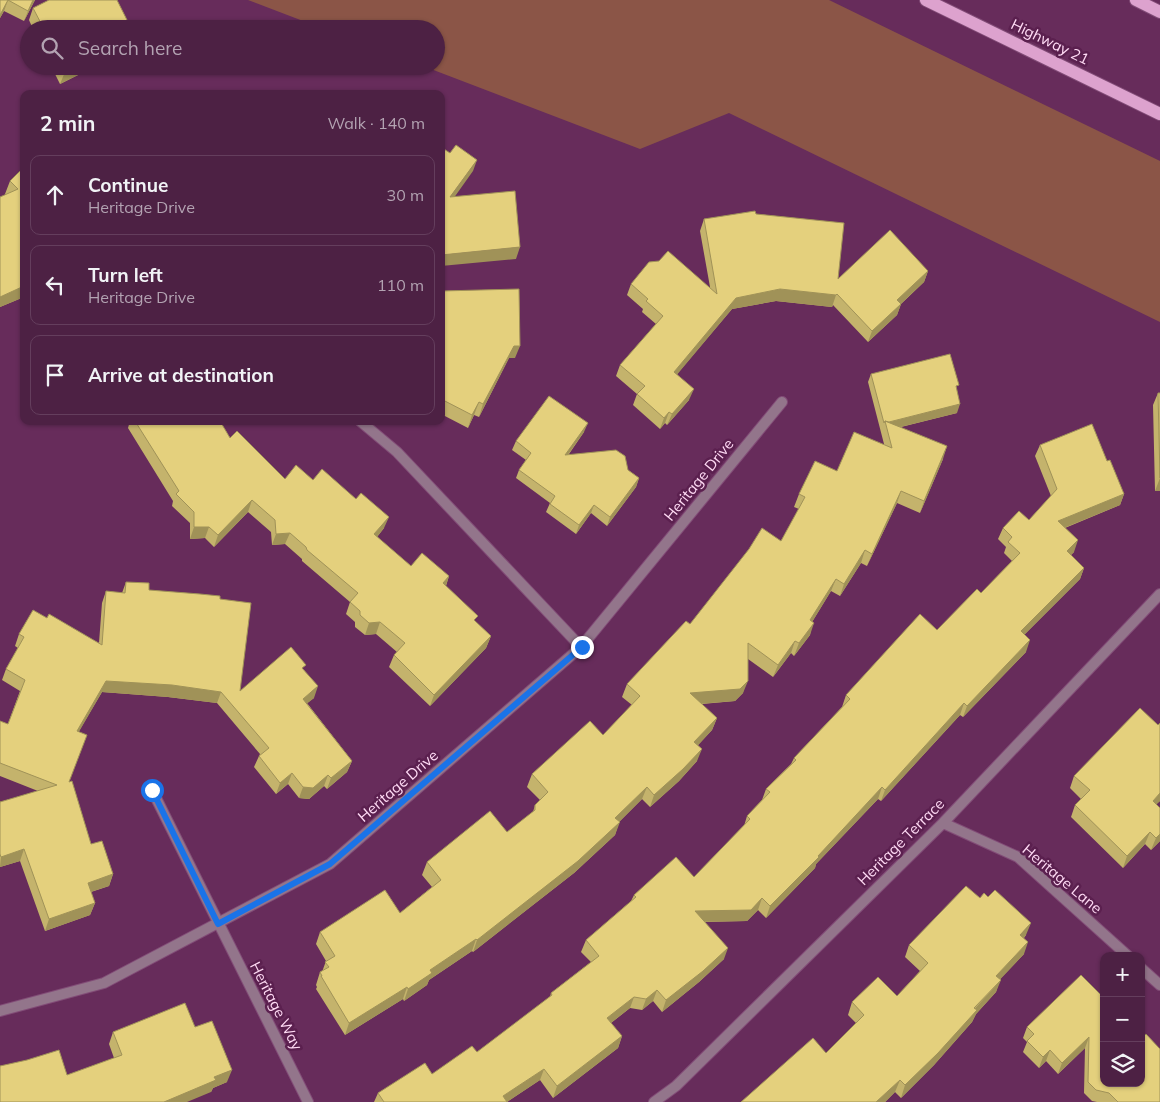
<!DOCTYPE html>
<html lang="en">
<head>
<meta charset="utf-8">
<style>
  body { margin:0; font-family:Mulish,sans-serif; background:#54294b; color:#f1f3f6 }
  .controls { position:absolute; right:15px; bottom:15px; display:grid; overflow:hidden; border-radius:10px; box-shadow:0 1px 4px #0004 }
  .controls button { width:45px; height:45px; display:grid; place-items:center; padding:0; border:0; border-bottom:1px solid #643e5d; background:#4d2144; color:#f1f3f6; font:25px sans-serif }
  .stop { position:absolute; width:15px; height:15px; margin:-11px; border:4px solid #1a73e8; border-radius:50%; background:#fff }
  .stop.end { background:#1a73e8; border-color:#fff; box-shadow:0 1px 5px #0008 }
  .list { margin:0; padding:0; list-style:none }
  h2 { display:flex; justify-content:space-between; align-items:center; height:65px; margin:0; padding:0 20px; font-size:21px }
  h2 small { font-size:16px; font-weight:400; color:#b3a3b2 }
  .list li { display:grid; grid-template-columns:32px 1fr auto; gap:15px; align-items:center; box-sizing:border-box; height:80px; margin:0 10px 10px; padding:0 10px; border:1px solid #643e5d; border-radius:10px }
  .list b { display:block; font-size:19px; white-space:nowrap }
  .list p { margin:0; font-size:16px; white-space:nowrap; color:#b3a3b2 }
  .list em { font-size:16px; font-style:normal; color:#b3a3b2 }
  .icon { flex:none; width:28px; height:28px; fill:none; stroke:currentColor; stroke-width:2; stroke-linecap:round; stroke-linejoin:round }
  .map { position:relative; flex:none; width:1160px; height:1102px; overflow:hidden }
  .search { position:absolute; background:#4d2144; box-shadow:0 1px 4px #0004; left:20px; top:20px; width:425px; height:55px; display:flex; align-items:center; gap:12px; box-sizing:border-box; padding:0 18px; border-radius:28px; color:#b3a3b2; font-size:19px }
  .panel { position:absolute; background:#4d2144; box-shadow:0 1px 4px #0004; left:20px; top:90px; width:425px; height:335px; border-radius:10px }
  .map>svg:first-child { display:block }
  .green { fill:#8b5547 }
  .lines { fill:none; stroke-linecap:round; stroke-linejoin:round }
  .street-casing { stroke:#824c77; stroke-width:12 }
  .primary-casing { stroke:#824c77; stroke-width:14 }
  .street { stroke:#93758b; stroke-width:10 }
  .primary { stroke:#dda2ce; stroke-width:12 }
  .wall { fill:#c4b36c }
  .shaded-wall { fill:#a09258 }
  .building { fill:#e4d07d; stroke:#a09258 }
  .route { stroke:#1a73e8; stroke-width:6 }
  .labels { text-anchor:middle; stroke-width:5; stroke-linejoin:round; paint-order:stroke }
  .street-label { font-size:15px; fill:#ffdbf5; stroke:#5b204f }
</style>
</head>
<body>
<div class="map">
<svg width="1160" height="1102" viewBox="0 0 1160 1102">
  <rect width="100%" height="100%" fill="#672c5b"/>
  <path class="green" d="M248,0H829L1160,161V322L729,113L640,149L423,66H436V29H324Z"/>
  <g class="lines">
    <defs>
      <path id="street" d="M360,421L397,452L581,647
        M152,790L308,1102
        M943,823L1018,857L1128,956
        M1141,968L1160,985
        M0,1011L104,983L330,864L581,647L782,402
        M654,1102L676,1086L943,823L1160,594"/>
      <path id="primary" d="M926,0L1160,114
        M1136,0L1160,12"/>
    </defs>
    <use href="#street" class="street-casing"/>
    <use href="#primary" class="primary-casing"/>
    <use href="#street" class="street"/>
    <use href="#primary" class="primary"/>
  </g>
  <path class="wall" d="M0,0H35L24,21L4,11L0,18Z
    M33,8L129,29H33L29,20Z
    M51,66H96L60,84Z
    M24,167V297L0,307L5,194L10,181Z
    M756,214L838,279L928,271L924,282L901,304L897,315L868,342L833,305L832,307L776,301L732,309L677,374L689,400L667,425L665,423L660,429L633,405L637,394L616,376L620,365L656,324L642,312L643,309L627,295L631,284L710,287L700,231L704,219Z
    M441,291L515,358H509L479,417L474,415L468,428L441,414Z
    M871,374L957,391V413L901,427L943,459L920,513L897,503L867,566L861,563L840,596L831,591L812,622L810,635L794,656L791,653L773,677L748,659L743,693L735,701L702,704L717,718L712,730L698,745L697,761L679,781L650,807L642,799L619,822L615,835L574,873L473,952L472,951L429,980L427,985L404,1001L403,999L345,1035L316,989L317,987L316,985L320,972H322L326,961L316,944L320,932L400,913L432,887L422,875L427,862L507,832L533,812L535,805L540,800L527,787L532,774L603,735L632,705L622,697L627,684L690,624L781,541L799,509L794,507L799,494L884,444L868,382Z
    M1158,393H1160V491H1155L1153,405Z
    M130,421H220L230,438L285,479L313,480L384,528L377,537L411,566L449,576L446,586L476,622L491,636L486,648L430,706L389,667L394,655L397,652L376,634L365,635L355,627V622L346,614L350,602L302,561V559L285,544L272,545L271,532L248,512L214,547L205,538L190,539V523L172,506L173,501L128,428Z
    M584,432L569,454L628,470L639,478L636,487L607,526L591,513L576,534L546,512L550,503L516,478L519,470L526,460L512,450L516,441Z
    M1040,445L1107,461L1124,494L1120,505L1065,528L1074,552L1071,555L1084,568L1080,579L1024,635L1026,652L963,717L960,715L881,801L878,799L816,864L815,868L766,918L758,910L747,921L705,922L724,959L699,982L662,1012L653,1001L642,1010L630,1008L611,1023L622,1036L618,1048L553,1098L540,1080L507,1102H374L378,1093L432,1074L477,1052L550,997L551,993L591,962L581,952L586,940L631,901L634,895L694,877L744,826L747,816L762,800L766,789L791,764L794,758L842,707L846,695L937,630L981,593L1012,561L1004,553L1006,547L998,539L1003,528L1029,520L1051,496L1035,456Z
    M126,582L149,590L220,599L240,691L304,670L314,698L307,703L352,761L347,772L327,789L324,786L309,799L299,798L288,784L276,794L254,767L259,756L260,754L217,703L168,697L102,692L79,731L69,782L91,844L113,874L109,886L91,892L95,903L90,915L45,931L20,861L0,867V802L38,791L0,776V721L8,724L20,691L2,680L6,669L18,648L15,646L19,634L47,618L99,643L102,603L106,591L122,593Z
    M1160,723V801L1156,804L1160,841L1151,850L1145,844L1123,868L1071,817L1075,805L1081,799L1070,788L1074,776L1158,725Z
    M980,898L1026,935L1024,938V954L1000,979L996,992L976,1014L972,1022L934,1065L901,1098L895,1092L885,1102H741L826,1053L856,1023L848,1015L852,1002L897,996L920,971L905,957L909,945Z
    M1103,1006L1160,1102H1097L1092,1101L1084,1093L1085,1048L1058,1074L1046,1061L1039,1068L1023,1052L1027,1042L1023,1038L1027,1027Z
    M195,1027L227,1082L213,1088L211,1092L67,1075L114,1058L109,1044L113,1032Z"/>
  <path class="shaded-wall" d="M8,0L4,11L0,18V15Z
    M33,0H35L24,21L28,11Z
    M76,66H96L60,84L65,72Z
    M477,160L473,171L446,209L450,197Z
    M520,247L516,259L441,266V255Z
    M928,271L924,282L893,311L897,300Z
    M24,286V297L0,307V297Z
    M780,289L836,295L832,307L776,301L732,309L670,383L674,372L736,298Z
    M901,304L897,315L868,342L872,331Z
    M514,346H520L515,358H509L479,417L483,404Z
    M694,389L689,400L667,425L672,414Z
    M479,402L474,415L468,428L472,415Z
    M960,404L957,413L888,430L886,423Z
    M669,412L665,423L660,429L664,418Z
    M588,423L584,432L562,463L565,455Z
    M947,446L943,459L920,513L924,501Z
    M639,478L636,487L607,526L610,517Z
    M1160,478V491H1155Z
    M901,491L897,503L867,566L872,554Z
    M1124,494L1120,505L1054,532L1058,521Z
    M252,500L248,512L214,547L218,535Z
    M594,505L591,513L576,534L579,525Z
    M389,517L384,528L370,546L374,534Z
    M194,527H209L205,538L190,539Z
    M290,533L285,544L272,545L276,534Z
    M1078,540L1074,552L1063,562L1067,551Z
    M865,550L861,563L840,596L844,584Z
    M1084,568L1080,579L1017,642L1021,631Z
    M449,576L445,588L443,583Z
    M836,579L831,591L806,632L810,620Z
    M380,622L376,634L365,635L369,623Z
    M814,623L810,635L794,656L799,643Z
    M491,636L486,648L430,706L434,695Z
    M1030,640L1026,652L963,717L967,706Z
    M795,641L791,653L773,677L778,665Z
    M106,681L172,685L221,692L217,703L168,697L102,692L73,742L77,731Z
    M748,681L743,693L735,701L686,705L690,693Z
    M318,686L314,698L299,710L303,699Z
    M964,703L960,715L881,801L885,790Z
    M717,718L712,730L690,754L694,742Z
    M702,749L697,761L679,781L650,807L654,795Z
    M352,761L347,772L327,789L331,778Z
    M292,773L288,784L276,794L280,783Z
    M328,775L324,786L309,799L299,798L303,787Z
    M647,787L642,799L611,830L615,818Z
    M882,787L878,799L816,864L815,868L766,918L770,906Z
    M1160,793V801L1148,813L1153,801Z
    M620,822L615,835L574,873L473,952L477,940Z
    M1150,832L1145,844L1123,868L1127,856Z
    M1160,834V841L1151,850L1156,838Z
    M24,849L20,861L0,867L1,857Z
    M113,874L109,886L84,894L88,883Z
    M762,898L758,910L747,921L691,922L695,911Z
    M95,903L90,915L45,931L49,919Z
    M1031,923L1026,935L1016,947L1020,935Z
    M476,939L472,951L429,980L427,985L404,1001L408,989L430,970Z
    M1028,942L1024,954L992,988L996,976Z
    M728,948L724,959L699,982L662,1012L666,1000Z
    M1001,980L996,992L976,1014L972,1022L934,1065L901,1098L905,1085Z
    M407,987L403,999L345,1035L349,1023Z
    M657,990L653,1001L642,1010L646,999Z
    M634,997L630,1008L603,1029L607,1018Z
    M622,1036L618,1048L553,1098L557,1086Z
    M1089,1037L1085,1048L1058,1074L1062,1063Z
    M1050,1050L1046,1061L1039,1068L1043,1057Z
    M544,1069L540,1080L507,1102L503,1096Z
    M232,1070L227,1082L213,1088L211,1092L187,1102H164L214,1077Z
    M900,1080L895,1092L885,1102H876Z"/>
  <path class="building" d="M0,0H33L28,11L8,0L0,15Z
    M49,0H117L130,26L125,29H44L33,8Z
    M62,66H76L65,72Z
    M138,93V94H89Z
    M456,145L477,160L450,197L515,191L520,247L441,255V147L450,153Z
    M24,167V286L0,297V197L18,189L10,181Z
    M755,211L756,214L844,223L838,279L890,230L928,271L897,300L901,304L872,331L837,294L836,295L780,289L736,298L674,372L694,389L672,414L669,412L664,418L637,394L645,386L620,365L663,316L646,301L648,299L631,284L649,262L659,261L668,251L717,294L704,219Z
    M519,289L520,346H514L483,404L479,402L472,415L441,399V291Z
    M950,354L959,385L956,386L960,404L889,422L885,421L884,423L871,374Z
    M1158,393H1160V478Z
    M549,396L588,423L565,455L616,450L625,456L628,470L639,478L610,517L594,505L579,525L550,504L555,496L519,470L531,453L516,441Z
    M135,421H220L230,438L237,431L285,479L296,465L313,480L322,469L356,499L361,493L389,517L374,534L411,566L422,553L449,576L443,583L478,616L474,620L491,636L434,695L394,655L405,643L380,622L369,623L360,615V611L350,602L358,593L307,550L306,547L290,533L276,534L275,520L252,500L218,535L209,527H194V512L176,494L179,491Z
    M885,421L947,446L924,501L901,491L872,554L865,550L844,584L836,579L810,620L814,623L799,643L795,641L778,665L748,643V681L740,689L690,693L717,718L694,742L702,749L683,769L654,795L647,787L615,818L620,822L578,861L477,940L476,939L430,970L432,973L408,989L407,987L349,1023L321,976H322L320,972L329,967L325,962L335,956L320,932L385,890L400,913L441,880L427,862L490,811L507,832L535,810V805L548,792L532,774L590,721L603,735L640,696L627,684L686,621L690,624L749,549L762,528L781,541L805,497L799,494L815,461L837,471L854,432L892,448Z
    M1092,424L1107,461L1110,460L1124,494L1058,521L1078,540L1067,551L1084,568L1021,631L1030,640L967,706L964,703L885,790L882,787L818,856L819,857L770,906L762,898L751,910L695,911L728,948L703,971L666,1000L657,990L646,999L634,997L607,1018L622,1036L557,1086L544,1069L503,1096L507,1102H384L378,1093L425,1063L432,1074L472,1046L477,1052L552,995L551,993L599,956L586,940L636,897L634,895L676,857L694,877L750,819L747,816L770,792L766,789L796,760L794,758L850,699L846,695L920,614L937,630L977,589L981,593L1020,553L1008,542L1012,537L1003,528L1019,511L1029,520L1057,489L1040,445Z
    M126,582L149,583V590L200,594L220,596V599L251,603L240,691L291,647L306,665L302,668L318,686L303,699L352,761L331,778L328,775L313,788L303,787L292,773L280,783L259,756L269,748L221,692L172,685L106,681L77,731L87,735L69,782L72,781L91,844L102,841L113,874L88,883L95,903L49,919L24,849L1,857L0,854V802L57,785L0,763V721L8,724L25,680L6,669L24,637L19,634L33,610L47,618L49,614L102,645L106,591L125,593Z
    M1140,708L1158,725L1160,723V793L1153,801L1160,808V834L1156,838L1150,832L1127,856L1075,805L1090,790L1074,776Z
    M966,886L980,898L984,893L988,897L995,890L1031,923L1020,935L1028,942L996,976L1001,980L974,1008L977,1010L938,1053L905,1085L900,1080L876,1102H741L813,1038L826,1053L864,1015L852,1002L878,977L897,996L928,963L909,945Z
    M1081,975L1104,998V1001L1101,1004L1104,1007V1083H1141V1038L1146,1034L1160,1049V1102H1118L1109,1093L1096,1090L1088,1082L1089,1037L1062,1063L1050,1050L1043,1057L1027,1041L1034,1034L1027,1027Z
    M185,1003L195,1027L212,1021L232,1070L214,1077L216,1080L164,1102H0V1066L27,1060L59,1050L67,1075L122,1055L113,1032Z"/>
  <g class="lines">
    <path class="route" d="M152,790L218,924L330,864L582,647"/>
  </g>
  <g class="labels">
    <g class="street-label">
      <text transform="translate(1050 42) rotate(26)" y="5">Highway 21</text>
      <text transform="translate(699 480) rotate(-51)" y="5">Heritage Drive</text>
      <text transform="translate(398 786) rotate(-41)" y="5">Heritage Drive</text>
      <text transform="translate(901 842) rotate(-45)" y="5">Heritage Terrace</text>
      <text transform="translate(1062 879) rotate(40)" y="5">Heritage Lane</text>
      <text transform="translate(276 1006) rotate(63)" y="5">Heritage Way</text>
    </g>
  </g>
</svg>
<div class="controls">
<button>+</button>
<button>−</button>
<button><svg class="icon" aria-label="layers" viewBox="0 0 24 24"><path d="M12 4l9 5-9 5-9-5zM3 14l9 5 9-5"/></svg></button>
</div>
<div class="stop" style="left:152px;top:790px"></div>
<div class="stop end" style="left:582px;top:647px"></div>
<div class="search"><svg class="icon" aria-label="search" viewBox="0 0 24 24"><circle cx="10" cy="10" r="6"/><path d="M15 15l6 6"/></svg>Search here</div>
<section class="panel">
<h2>2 min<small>Walk · 140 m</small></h2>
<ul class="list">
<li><svg class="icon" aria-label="ahead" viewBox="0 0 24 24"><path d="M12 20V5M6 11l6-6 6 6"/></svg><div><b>Continue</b><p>Heritage Drive</p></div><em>30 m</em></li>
<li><svg class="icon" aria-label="left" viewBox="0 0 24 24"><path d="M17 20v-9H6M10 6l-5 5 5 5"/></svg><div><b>Turn left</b><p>Heritage Drive</p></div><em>110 m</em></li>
<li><svg class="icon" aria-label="arrive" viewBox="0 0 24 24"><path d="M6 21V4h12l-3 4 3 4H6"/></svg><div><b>Arrive at destination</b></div></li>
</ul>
</section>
</div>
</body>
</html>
